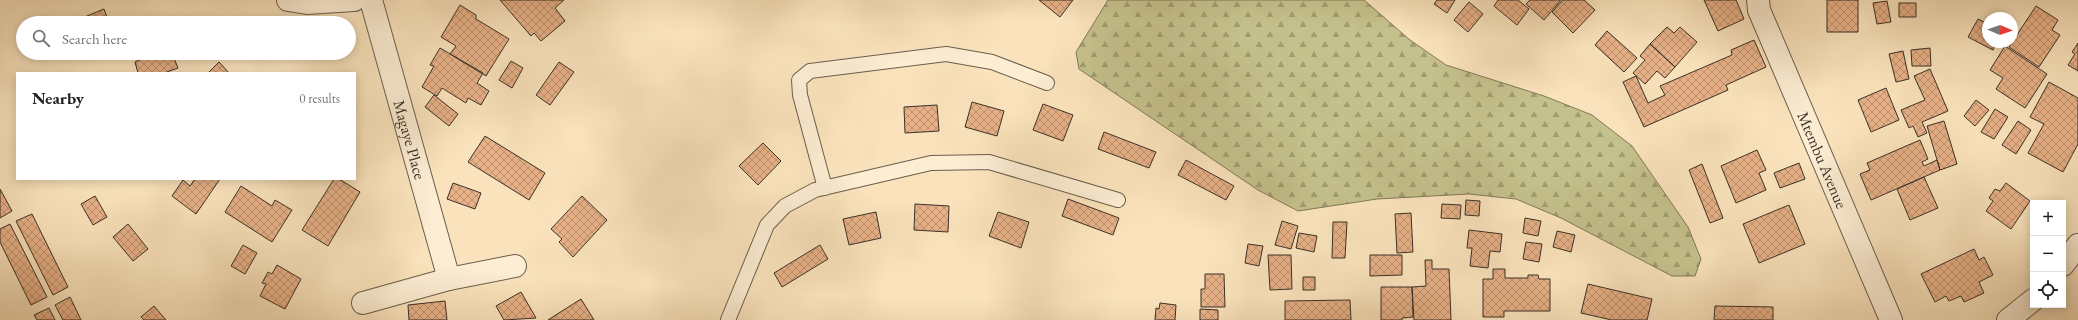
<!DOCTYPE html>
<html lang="en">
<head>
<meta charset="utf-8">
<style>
  body { margin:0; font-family:"EB Garamond",serif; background:#f6f6f6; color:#202124 }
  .controls { position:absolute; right:12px; bottom:12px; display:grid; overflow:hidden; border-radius:0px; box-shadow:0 2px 10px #0003 }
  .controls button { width:36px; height:36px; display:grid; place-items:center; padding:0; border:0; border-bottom:1px solid #e0e0e0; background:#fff; color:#202124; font:20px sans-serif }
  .compass { position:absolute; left:1982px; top:12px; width:36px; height:36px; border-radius:50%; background:#fff; box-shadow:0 2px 10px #0003; rotate:92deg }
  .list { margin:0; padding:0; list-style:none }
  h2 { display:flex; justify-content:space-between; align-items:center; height:52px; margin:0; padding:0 16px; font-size:17px }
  h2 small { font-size:13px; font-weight:400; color:#757577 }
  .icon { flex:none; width:22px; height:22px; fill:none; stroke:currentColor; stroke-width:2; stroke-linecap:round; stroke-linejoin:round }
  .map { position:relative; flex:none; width:2078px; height:320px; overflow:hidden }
  .search { position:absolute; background:#fff; box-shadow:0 2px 10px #0003; left:16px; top:16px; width:340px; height:44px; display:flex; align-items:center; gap:10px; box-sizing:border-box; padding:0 14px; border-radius:22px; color:#757577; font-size:15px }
  .panel { position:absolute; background:#fff; box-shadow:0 2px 10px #0003; left:16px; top:72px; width:340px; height:108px; border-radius:0px }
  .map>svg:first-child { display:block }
  .forest { fill:url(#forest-firs); stroke:#80795a }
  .building { fill:url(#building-cross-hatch); stroke:#3a3128 }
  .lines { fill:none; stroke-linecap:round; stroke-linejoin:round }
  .service-casing { stroke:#6a5e4d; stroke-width:16 }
  .minor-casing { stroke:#6a5e4d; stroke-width:24 }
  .service { stroke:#fcedd3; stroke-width:14 }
  .minor { stroke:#fcedd3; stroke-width:22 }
  .labels { text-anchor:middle; stroke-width:3; stroke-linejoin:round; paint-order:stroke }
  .street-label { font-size:16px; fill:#3a3128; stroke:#fcedd3 }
</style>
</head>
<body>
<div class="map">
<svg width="2078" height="320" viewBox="0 0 2078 320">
  <defs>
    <pattern id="forest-firs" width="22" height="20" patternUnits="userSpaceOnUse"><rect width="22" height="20" fill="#c5c18c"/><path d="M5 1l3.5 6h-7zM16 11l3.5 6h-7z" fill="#a19d72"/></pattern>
    <pattern id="building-cross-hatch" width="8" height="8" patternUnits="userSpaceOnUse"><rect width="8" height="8" fill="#e8b187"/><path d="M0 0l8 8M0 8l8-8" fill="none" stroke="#bd916e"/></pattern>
  </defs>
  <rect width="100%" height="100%" fill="#fae3bc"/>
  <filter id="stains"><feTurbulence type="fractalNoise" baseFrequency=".005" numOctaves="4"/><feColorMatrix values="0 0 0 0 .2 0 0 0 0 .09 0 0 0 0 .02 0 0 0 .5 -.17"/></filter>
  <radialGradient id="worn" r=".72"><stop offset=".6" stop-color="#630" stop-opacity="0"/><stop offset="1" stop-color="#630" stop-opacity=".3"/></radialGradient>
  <path class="forest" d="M1108,0H1364L1410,40L1446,65L1544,96L1592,115L1632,146L1688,227L1701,259L1695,276H1672L1561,218L1516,199L1469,194L1377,199L1298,211L1258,190L1079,69L1076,52Z"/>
  <path class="building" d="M500,0H564L555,8L565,21L541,41L534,33L531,36Z
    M1039,0H1073L1060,17Z
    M1437,0H1455L1447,13L1434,4Z
    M1498,0H1518L1529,9L1517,25L1494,6Z
    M1530,0H1561L1544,20L1526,4Z
    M1563,0H1584L1595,10L1573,33L1552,12Z
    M1704,0H1736L1744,19L1718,31Z
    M1827,0H1858V32H1827Z
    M1887,1L1891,22L1877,24L1873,3Z
    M1469,2L1483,14L1468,32L1454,20Z
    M1899,3H1916V17H1899Z
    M460,5L476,15V19L509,39L486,76L450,54L456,46L441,37Z
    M2036,6L2058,20L2052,30L2060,35L2039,67L2009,47Z
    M104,9L109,23H76L75,21Z
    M1978,19L1988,24V42H1997L1993,50L1968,37Z
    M1667,27L1674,33L1680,27L1697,42L1675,67L1650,44Z
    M1607,31L1637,58L1624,72L1595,45Z
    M1754,40L1766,67L1726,85L1728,90L1644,127L1623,82L1636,76L1648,103L1665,95L1660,86L1732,55L1731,50Z
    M2078,43V71L2068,65L2075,54L2072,52Z
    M1650,44L1675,67L1665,78L1657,71L1645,84L1633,73L1645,60L1640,56Z
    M2005,46L2047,74L2025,108L1996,89L2003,78L1990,70Z
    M440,48L483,73L477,83L489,91L481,105L468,98L466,103L442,88L437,96L422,87L434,66L430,65Z
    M1930,48L1931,66H1912L1911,50Z
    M1903,51L1909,79L1896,82L1889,54Z
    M139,53H172L178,68L164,73H138L135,62L141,59Z
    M511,61L523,68L512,88L499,80Z
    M219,62L229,73H208Z
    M559,62L574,72L550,105L536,95Z
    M1930,69L1948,111L1922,122L1927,133L1918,137L1913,126L1909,128L1901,110L1925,100L1914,76Z
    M2049,82L2078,98V144L2063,172L2028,153L2044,124L2030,117Z
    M1886,88L1899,120L1871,132L1858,100Z
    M434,95L458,114L449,126L425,107Z
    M1976,100L1989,110L1975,126L1964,116Z
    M972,102L1004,111L997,136L965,127Z
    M1043,104L1073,115L1063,141L1033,130Z
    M937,105L939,131L905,133L904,107Z
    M1995,109L2008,117L1994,139L1981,132Z
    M1944,121L1957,164L1940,170L1927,126Z
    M2018,121L2031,130L2016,154L2002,145Z
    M1104,132L1156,152L1149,168L1098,149Z
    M485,136L545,173L529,200L468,162Z
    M1920,140L1928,159L1922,162L1924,166L1937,160L1940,170L1871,200L1860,174L1870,170L1867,163Z
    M763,143L781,161L758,185L739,166Z
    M1757,150L1766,170L1759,173L1766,190L1736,203L1721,166Z
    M1186,160L1234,186L1226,200L1178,175Z
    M1799,163L1805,179L1780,188L1774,173Z
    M1702,164L1723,218L1710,223L1689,170Z
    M1924,177L1938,208L1910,220L1897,189Z
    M195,179H220L196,214L172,196L183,180L190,186Z
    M334,179H339L360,192L328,246L302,230Z
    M453,183L481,193L475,209L447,199Z
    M2006,183L2030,201L2011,229L1986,211L1993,201L1989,198L1995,189L2000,191Z
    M241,186L272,206L275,200L292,210L272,242L225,212Z
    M0,189L12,211L0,218Z
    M95,196L107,217L93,225L81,204Z
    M582,196L607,220L573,257L559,242L562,239L551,229Z
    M1068,199L1119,218L1113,235L1062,216Z
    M1466,200L1480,201L1479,216L1465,215Z
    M915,204L949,206L948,232L914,230Z
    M1442,204L1461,205L1460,219L1441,218Z
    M1789,205L1805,244L1759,263L1743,224Z
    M876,212L881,238L849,245L843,219Z
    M998,212L1029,222L1021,248L989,236Z
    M1411,213L1413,252L1397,253L1395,214Z
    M32,214L68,287L53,295L16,221Z
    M1525,218L1541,221L1538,236L1523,233Z
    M1282,221L1298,226L1291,249L1275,245Z
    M1333,222H1347L1345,258H1332Z
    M10,224L47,297L31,305L0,242V229Z
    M128,224L148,249L133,261L113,237Z
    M1469,230L1502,234L1500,252L1490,251L1488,268L1470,266L1472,248H1467Z
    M1557,231L1575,235L1571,252L1553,247Z
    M1299,233L1317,236L1314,252L1296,248Z
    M1526,242L1542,244L1539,262L1523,259Z
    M1248,244L1263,246L1259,266L1245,263Z
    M243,245L257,253L245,274L231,266Z
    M820,245L828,259L782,287L774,273Z
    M1974,249L1979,260L1984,257L1993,275L1979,282L1984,293L1964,302L1961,296L1949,301L1946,296L1935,302L1921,274Z
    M1268,255H1291L1292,289L1270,290Z
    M1370,255H1402V275L1370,276Z
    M1425,260H1432V269H1449L1451,320H1414L1412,287L1426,286Z
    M277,265L301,279L285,309L260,296L266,284L262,283L268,272L272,274Z
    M1493,269H1505V278H1528V275H1538L1539,279H1550V311H1504V317H1483V279H1493Z
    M1205,274H1224L1225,307H1201V289H1205Z
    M1303,277H1315V290H1303Z
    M1588,284L1652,299L1647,320H1612L1581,313Z
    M1381,287H1412L1413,317L1402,318V320H1381Z
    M521,292L536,318L504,320L496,306Z
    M70,297L81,320H63L55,305Z
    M581,299L594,320H548Z
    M1350,300L1351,320H1285V301Z
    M445,301L447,320H409L408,305Z
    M1160,303L1176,305L1175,320H1155L1156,308L1159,309Z
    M154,306L166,320H144L141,317Z
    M1715,306L1773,307V320H1714Z
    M49,308L55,320H37L34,315Z
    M1200,309L1218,310V320H1200Z"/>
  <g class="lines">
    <defs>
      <path id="service" d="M825,188L800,95L799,80L810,71L946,54L992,62L1047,83
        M728,320L767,225L785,206L815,190L931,163L989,162L1118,200"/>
      <g id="minor">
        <path d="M288,0L307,3L354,0"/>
        <path id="s1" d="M371,0L449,279"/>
        <path id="s2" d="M1758,0L1759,10L1891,320"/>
        <path d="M2063,265L2078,245"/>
        <path d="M363,303L449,279L515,266"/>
        <path d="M2008,320L2033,300"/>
      </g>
    </defs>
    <use href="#service" class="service-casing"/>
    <use href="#minor" class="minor-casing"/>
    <use href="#service" class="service"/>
    <use href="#minor" class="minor"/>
  </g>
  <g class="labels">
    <g class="street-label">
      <text dy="6" stroke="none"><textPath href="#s1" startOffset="145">Magaye Place</textPath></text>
      <text dy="6" stroke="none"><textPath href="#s2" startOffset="173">Mtembu Avenue</textPath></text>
    </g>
  </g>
  <rect width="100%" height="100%" filter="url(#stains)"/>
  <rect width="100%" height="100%" fill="url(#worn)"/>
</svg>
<div class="controls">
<button>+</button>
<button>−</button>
<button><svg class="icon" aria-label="locate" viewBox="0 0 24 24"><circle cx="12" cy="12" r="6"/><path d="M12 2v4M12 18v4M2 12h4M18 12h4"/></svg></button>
</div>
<svg class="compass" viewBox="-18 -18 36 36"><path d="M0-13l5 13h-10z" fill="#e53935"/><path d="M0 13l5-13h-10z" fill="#757577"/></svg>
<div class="search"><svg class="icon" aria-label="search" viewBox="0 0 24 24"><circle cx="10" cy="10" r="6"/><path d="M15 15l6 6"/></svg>Search here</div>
<section class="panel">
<h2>Nearby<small>0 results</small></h2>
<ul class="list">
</ul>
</section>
</div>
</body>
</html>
